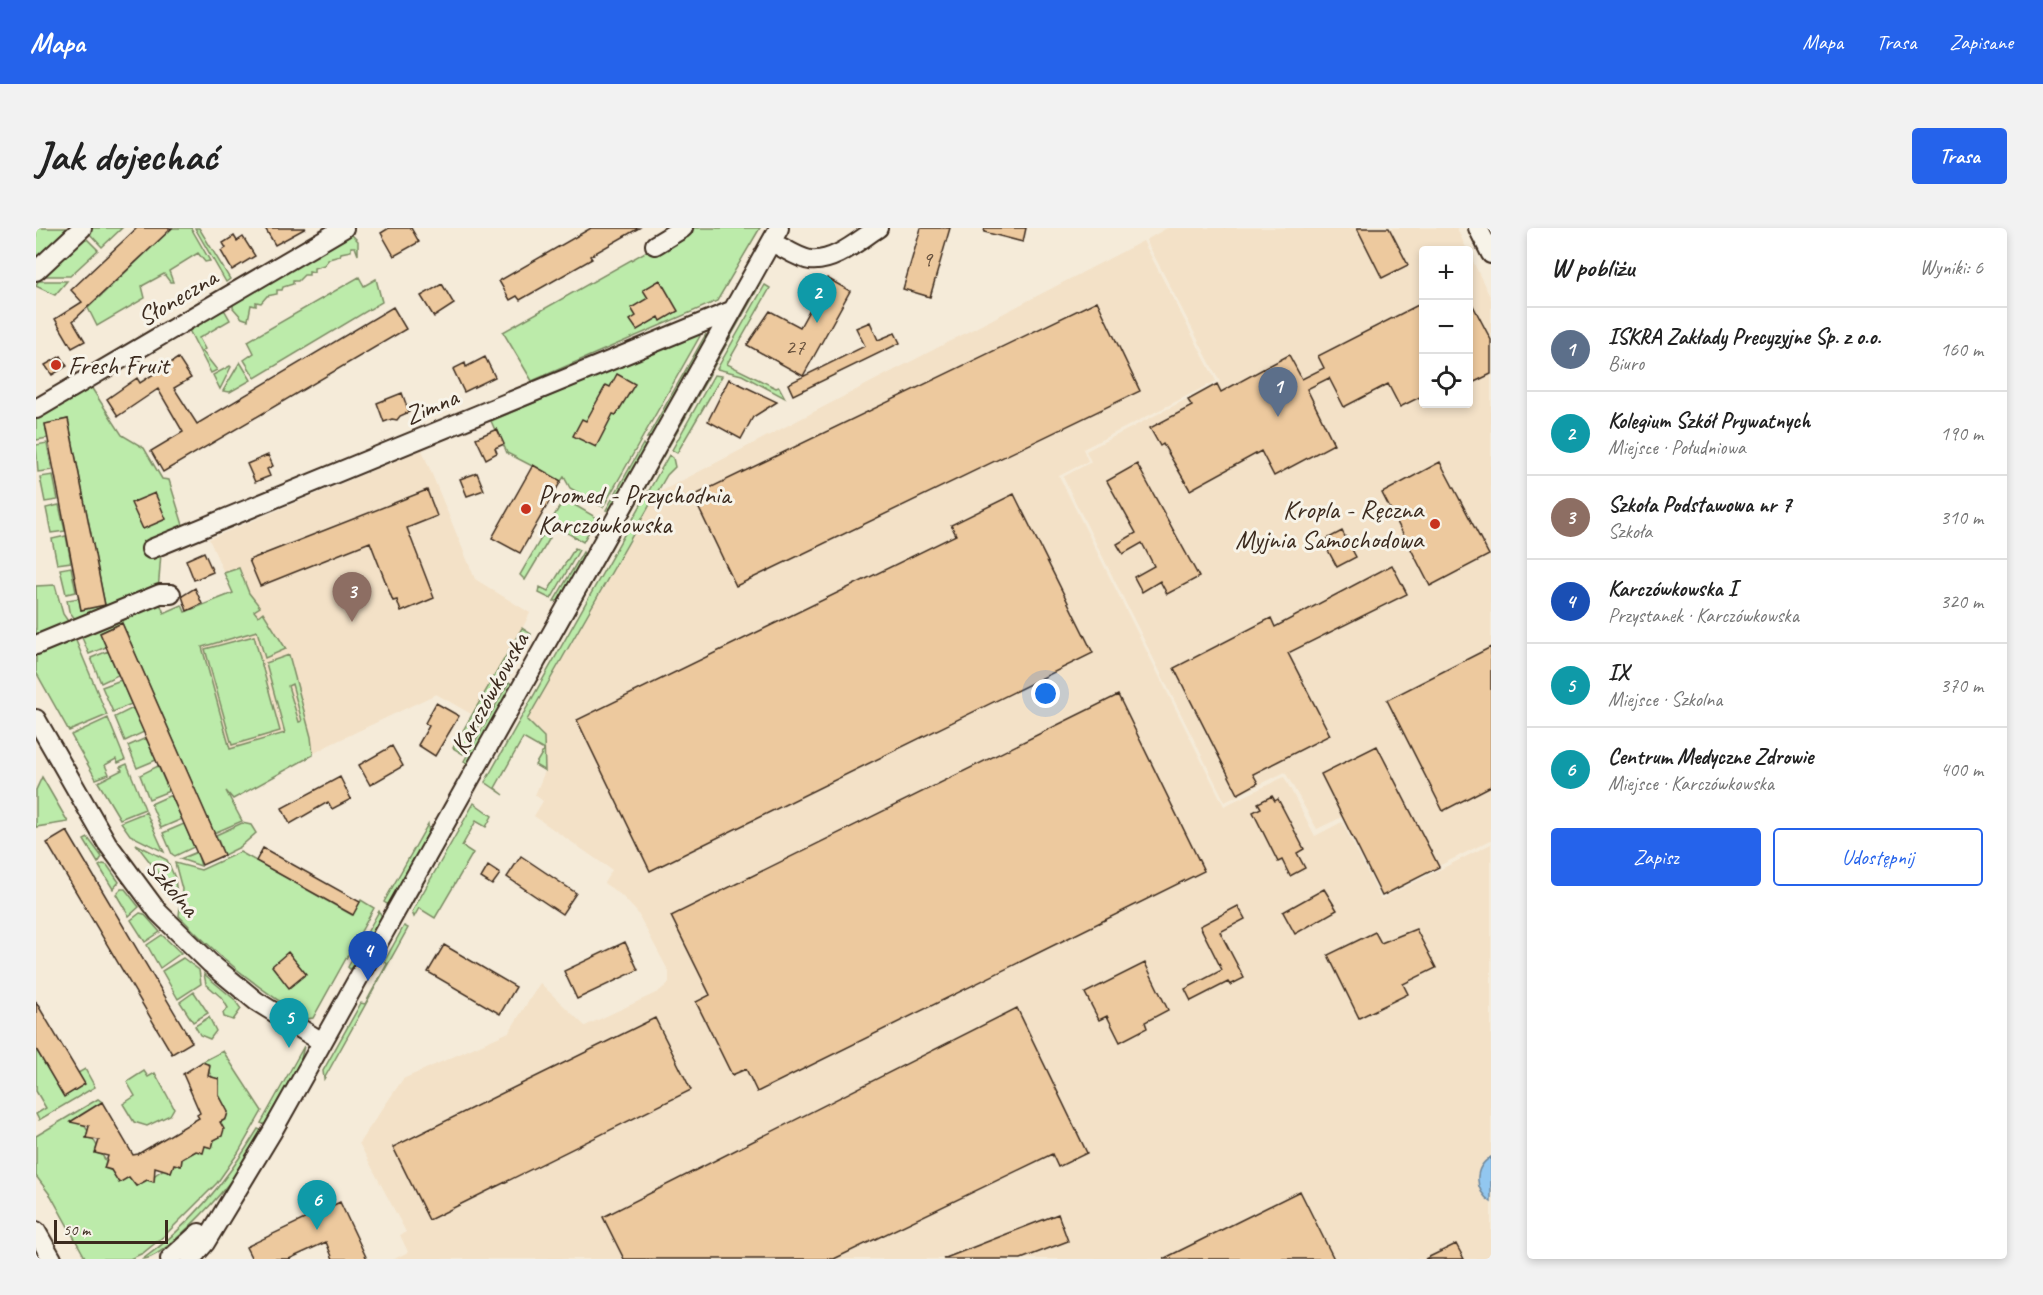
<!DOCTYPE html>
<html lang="pl">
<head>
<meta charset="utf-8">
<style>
  body { margin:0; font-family:Caveat,sans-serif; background:#f2f2f2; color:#222 }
  .controls { position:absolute; right:18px; top:18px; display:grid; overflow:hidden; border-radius:6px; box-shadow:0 3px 9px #0003 }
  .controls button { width:54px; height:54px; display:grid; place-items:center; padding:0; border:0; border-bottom:2px solid #e0e0e0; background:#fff; color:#222; font:30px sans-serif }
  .scale { position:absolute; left:18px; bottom:15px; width:114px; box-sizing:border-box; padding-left:6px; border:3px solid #3b2a1e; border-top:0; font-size:16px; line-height:21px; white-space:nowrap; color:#3b2a1e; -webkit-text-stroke:4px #f7f3e8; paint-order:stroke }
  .you { position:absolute; left:1010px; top:466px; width:21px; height:21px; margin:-15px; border:4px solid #fff; border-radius:50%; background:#1a73e8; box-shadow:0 0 0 9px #1a73e833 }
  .badge { display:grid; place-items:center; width:39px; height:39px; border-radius:50%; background:#2563eb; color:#fff; font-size:20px; font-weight:700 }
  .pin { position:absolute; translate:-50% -50px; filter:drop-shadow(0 2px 3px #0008) }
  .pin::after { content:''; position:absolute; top:32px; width:21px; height:18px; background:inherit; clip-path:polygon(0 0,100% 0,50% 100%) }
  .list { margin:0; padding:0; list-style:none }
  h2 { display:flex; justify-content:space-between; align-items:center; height:78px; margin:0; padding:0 24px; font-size:26px }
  h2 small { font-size:20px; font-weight:400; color:#767676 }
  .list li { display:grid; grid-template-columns:39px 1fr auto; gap:18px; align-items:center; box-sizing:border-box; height:84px; padding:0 24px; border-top:2px solid #e0e0e0 }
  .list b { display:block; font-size:22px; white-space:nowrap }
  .list p { margin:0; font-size:20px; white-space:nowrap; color:#767676 }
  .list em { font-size:20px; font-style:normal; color:#767676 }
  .actions { display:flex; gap:12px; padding:18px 24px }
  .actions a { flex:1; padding:14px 0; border:2px solid #2563eb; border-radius:6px; text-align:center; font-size:21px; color:#2563eb }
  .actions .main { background:#2563eb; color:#fff }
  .icon { flex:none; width:33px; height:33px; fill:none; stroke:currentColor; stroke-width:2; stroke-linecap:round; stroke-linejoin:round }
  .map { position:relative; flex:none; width:1455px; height:1031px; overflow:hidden; border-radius:6px }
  header { display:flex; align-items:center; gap:36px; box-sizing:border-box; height:84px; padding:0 30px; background:#2563eb; color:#fff }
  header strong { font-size:28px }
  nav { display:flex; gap:33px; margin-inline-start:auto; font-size:21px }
  .intro { display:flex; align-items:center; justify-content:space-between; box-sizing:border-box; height:144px; padding:0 36px }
  h1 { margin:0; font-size:42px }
  .button { padding:15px 27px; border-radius:6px; background:#2563eb; color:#fff; font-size:21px; font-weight:700 }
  main { display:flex; gap:36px; padding:0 36px }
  aside { flex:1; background:#fff; border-radius:6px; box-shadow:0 3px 9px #0003 }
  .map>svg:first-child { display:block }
  .built { fill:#f3e1c7 }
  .green { fill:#bcebaa; stroke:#7c8a64; stroke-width:1.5; fill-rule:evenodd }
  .water { fill:#92c7f0; stroke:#6f889c; stroke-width:1.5 }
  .building { fill:#edc99e; stroke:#3b2a1e; stroke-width:1.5 }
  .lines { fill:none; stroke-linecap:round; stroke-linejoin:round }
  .minor-casing { stroke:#3b2a1e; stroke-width:22 }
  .minor { stroke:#f7f3e8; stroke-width:18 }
  .poi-dot { fill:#c8321e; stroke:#f7f3e8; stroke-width:2 }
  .labels { text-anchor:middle; stroke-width:6; stroke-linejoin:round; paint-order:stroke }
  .number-label { font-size:22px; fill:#68523e }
  .street-label { font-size:26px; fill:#3b2a1e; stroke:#f7f3e8 }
  .poi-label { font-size:26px; fill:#3b2a1e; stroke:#f7f3e8; text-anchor:start }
</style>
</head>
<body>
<header>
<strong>Mapa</strong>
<nav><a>Mapa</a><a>Trasa</a><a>Zapisane</a></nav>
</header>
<div class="intro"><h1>Jak dojechać</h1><a class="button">Trasa</a></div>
<main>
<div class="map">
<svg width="1455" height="1031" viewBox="0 0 1455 1031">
  <rect width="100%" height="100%" fill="#f5ebd9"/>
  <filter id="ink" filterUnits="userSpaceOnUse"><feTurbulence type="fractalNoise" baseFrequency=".0167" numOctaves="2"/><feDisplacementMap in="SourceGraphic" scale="12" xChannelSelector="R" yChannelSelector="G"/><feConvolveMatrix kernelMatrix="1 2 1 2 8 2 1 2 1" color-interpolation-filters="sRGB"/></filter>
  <g filter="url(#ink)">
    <path class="built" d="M1131,0H1421L1431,22H1388V176H1432L1433,25L1455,71V612L1346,666L1306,589L1281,601L1249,544L1189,574L1027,249L1055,234L1050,223L1184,154L1110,12Z
      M1107,13L1180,153L1047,221L1052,233L1023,248L1188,578L1248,549L1279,608L1306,594L1345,671L1455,616V1031H358L372,1024L364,1007L370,1004L323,915L367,851L473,804L504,755L549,798L622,764L633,755V744L601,684L585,667L568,655L576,642L498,588L507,573L499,567L509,543V518L505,504L491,492L622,265Z
      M386,222L439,351L494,385L486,401L437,487L400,466L293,517L197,571L157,451L160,379L197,365L173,311Z"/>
    <path class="green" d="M0,0H38L0,36Z
      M56,0H86L66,19L52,4Z
      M136,0H155L174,33L169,34L162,25L133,43L137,54H134L128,46L106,58L109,70L61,98L52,80Z
      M159,0H163L194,51L190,54Z
      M658,0H724L681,73L496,153L467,104L620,18L622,21Z
      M314,5L322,13V27L319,19H315V23L305,25L304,28L293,31L288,37L278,40V44L273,43V47H268L262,53H257V56L247,59L246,62H241V66L231,68L225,75L220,74V78L215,77L212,92L206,90L197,80V74Z
      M47,7L62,22L34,48H5Z
      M323,49L328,58L340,51L346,74L219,150L208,132L218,125L212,113Z
      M2,53H31L19,67L0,58Z
      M722,55H725L677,140L676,136Z
      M729,57L734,60L691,136L740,160L743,159L749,170L706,147L681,141Z
      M183,81L189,83L194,92L163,110L169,121L166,123L181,142L175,145L153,102Z
      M661,106L664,108L567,279L534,260L528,249L525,253L471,225L461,201L459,202L455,193Z
      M670,106L669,114L616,209L611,210Z
      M204,134L215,152L194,164L187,163Z
      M194,138L195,139L184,161L177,147Z
      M670,146H674L632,220L629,218Z
      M678,147L686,148L641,225L636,222Z
      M55,159L86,207L108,220L126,251L133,252L147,297L125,325L122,364L43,396L33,383L31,372L43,370L45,382L69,377L32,191L9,196L12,210L0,212V189Z
      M11,215L16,242L2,244L0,217Z
      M607,216L610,220L574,283L570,282Z
      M629,225L448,545L446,544L625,226Z
      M633,227L637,230L639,239L631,247L491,492L508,509L509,543L499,537L508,522L487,510L459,560L468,567L449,554Z
      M17,247L22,272L9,274L4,249Z
      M528,271L561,290L547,314L514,295Z
      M23,277L29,303L15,305L10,280Z
      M507,307L514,310L489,352L484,347Z
      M30,308L35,334L21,336L16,311Z
      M539,320L543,322L515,371L503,365L504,359L512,363Z
      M547,324L549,328L524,373H518Z
      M35,339L40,364L30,366L24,341Z
      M203,340L213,365L224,379L218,383L222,388L227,384L250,421L229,430L221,403L166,419L194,521L249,505L230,435L253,427L275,509L277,527L197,571L190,563L206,593L178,605L86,395L64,405L70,419L53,426L44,405L123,373L128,385L146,377L149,384L197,365L188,345ZM256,456L266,493L263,494L252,458Z
      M19,357L27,386L36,399L0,415V358Z
      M486,400L495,406L485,425L480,422L469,441L474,444L427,526L417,520Z
      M38,408L71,487L33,503L0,444V423Z
      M218,408L244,503L196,517L169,421Z
      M72,423L82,447L65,455L55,430Z
      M85,452L95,476L77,484L66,459Z
      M473,454L477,457L432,536L428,533Z
      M97,480L108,504L89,513L79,489Z
      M72,490L89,532L82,535L80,531L69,537L73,546L60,551L35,507Z
      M110,510L120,532L101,540L92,518Z
      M91,536L109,581L84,591L62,554L86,542L84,539Z
      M122,538L133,563L113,571L104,547Z
      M6,549L32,594L0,599V562Z
      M135,567L146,591L125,600L115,576Z
      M433,573L373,681L372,678L429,575Z
      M438,575L456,588L450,599L440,593L426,618L437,625L399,690L383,680L378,689L376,684Z
      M110,584L128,624L94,607L85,594Z
      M206,595L215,597L220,605L204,619L188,627L180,607Z
      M148,596L158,619L139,628L136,626L127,605Z
      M392,596L393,607L354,675L351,676L348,674Z
      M52,610L66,629L62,635L48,612Z
      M100,616L131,632L139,650L141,669Z
      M161,624L165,638L144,631Z
      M204,624L316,687L325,672L338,680L277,790L271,791C224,762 181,728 143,688L146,661L139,635L165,642Z
      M67,636L71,637L83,654L77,661L63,638Z
      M85,661H89L103,679L93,688L80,666Z
      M343,683L346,689L318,739L314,741L312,739Z
      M104,685L108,686L124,704L109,714L95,692Z
      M368,698L372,700L288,851L287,843L325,775L329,776L351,736L348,734Z
      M126,707L145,725L124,740L111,717Z
      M147,730L163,742L165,756L142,771L126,743Z
      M168,746L198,771L205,781L197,792L188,789L187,785L192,780L186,770L170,756Z
      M158,764L172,785L157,794L144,774Z
      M173,789L180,803L174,811L164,807L159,798Z
      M268,818L264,835L230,897L225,895Z
      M0,821L28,868L48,856L42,845L49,841L59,859L3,892L0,886L10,880L0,863Z
      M187,823L226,883L202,925L181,955L128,1008L107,1025L94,1031H50L15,968L0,948V908L62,871L66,874L43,888L41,895L48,897L52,903L50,910L57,911L61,918L59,925L66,927L70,933L68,940L93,949L100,958L111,952L118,954L119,947L128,941L135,943L138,936L145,938L146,931L169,918L176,919L178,912L186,907L184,895L190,891L192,884L183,867V851L176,849L173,844L174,837L166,834Z
      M108,843L112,849L119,845L138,880L134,887L111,898L98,894L87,876L99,868L91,854Z
      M222,901L227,903C216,921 206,938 193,955C180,972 127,1031 107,1031C155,997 192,951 222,901Z"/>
    <path class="water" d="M1455,929V974C1438,962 1437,940 1455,929Z"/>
    <path class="building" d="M101,0H136L37,93L49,113L36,120L19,91L46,74L35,62Z
      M229,0H270L239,17Z
      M353,0H375L383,14L358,28L345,5Z
      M555,0H603L554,28L556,31L484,72L481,68L474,72L463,53Z
      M885,0H914L894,69L867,61Z
      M949,0H990L987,14L948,4Z
      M1321,0H1353L1372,37L1346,50Z
      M198,8L201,13L207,9L219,28L196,42L185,23L190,20L187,15Z
      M791,50L814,63L767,148L711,117L734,83L764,99Z
      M624,52L642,83L625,93L623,89L601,102L594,92L600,88L595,80L612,70L607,62Z
      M406,56L418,76L398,89L385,68Z
      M1432,68L1455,112V146L1432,157Z
      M1061,73L1104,163L700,358L657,268Z
      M1388,74V167L1364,179L1352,156L1308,179L1293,150L1271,161L1298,216L1238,248L1225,223L1154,262L1127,216L1124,218L1114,200L1156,178L1152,172L1181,156L1185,164L1253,127L1266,151L1288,140L1282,128Z
      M357,79L370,101L127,244L115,223L147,204L122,161L82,188L71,171L101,150L104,155L142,130L155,150L138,160L161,196Z
      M834,94L842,112L859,105L864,115L757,167L752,156L829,118L820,100Z
      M25,128L31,138L16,147L9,137Z
      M449,129L459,149L428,164L417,141L429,135L430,139Z
      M581,146L599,156L580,187L577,186L560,219L537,208L546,191L550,193L570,157L574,159Z
      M693,151L741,174L717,189L705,211L672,193Z
      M366,165L373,184L364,188L361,192L356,191L348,194L341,175Z
      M32,191L69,377L45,382L9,196Z
      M461,201L468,216L459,220L461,225L450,231L440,210Z
      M232,227L237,238L231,241L234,248L219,254L211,236Z
      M1404,234L1453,327L1394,358L1346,265Z
      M1101,236L1163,349L1131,366L1124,353L1106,364L1098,349L1118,338L1106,315L1087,326L1081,316L1100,305L1071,253Z
      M497,237L525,253L484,325L456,310Z
      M441,245L448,262L431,268L424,251Z
      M391,262L401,288L371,300L398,370L365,384L361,372L357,373L334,314L224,358L213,332Z
      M119,265L130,291L107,301L95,275Z
      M978,266L1057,425L614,643L541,492L920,307L915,297Z
      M1306,303L1320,329L1301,339L1287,313Z
      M168,324L177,344L158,352L150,332Z
      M1356,337L1371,366L1252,425L1294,507L1217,546L1222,555L1202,566L1138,440L1235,390L1239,399Z
      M159,360L166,376L151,383L146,368Z
      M86,395L188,627L166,637L64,405Z
      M1455,419V558L1407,583L1351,472Z
      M1082,467L1168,643L721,864L710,841L696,847L660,774L674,767L635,688Z
      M400,475L423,488L399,528L382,517L393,498L389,495Z
      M356,518L367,538L334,557L323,537Z
      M1341,518L1403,639L1346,668L1285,546Z
      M304,549L315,571L296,581L292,574L254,596L246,580Z
      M1236,568L1239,573L1242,571L1268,621L1261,625L1269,640L1254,648L1246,632L1242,634L1217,584L1225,580L1222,575Z
      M31,603L156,814L136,826L11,615Z
      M227,620L324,674L317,687L220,633Z
      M485,628L540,665L526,686L471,649Z
      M452,638L464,646L456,657L445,650Z
      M1288,661L1301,682L1259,706L1247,684Z
      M1202,678L1209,691L1184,704L1208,750L1194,757L1192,754L1155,773L1149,761L1186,742L1164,698Z
      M1380,701L1400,740L1367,756L1372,766L1323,790L1292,727L1339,704L1345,715Z
      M589,714L602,742L541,771L528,743Z
      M408,717L480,759L464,786L392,744Z
      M252,724L270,746L253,760L236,738Z
      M1109,735L1132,782L1109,794L1111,800L1084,814L1071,788L1063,792L1049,765Z
      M0,774L49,856L28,869L0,821Z
      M981,780L1051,925L1022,939L1016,926L798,1031H588L567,989Z
      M619,790L655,862L393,992L357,919Z
      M166,834L174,837L172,848L183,851V867L192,884L190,891L184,894L188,901L186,908L178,912L176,920L169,918L167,925L160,923L146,931L145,938L138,936L135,944L119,939L118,954L111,952L100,958L93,949L83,955L75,942L68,940L72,928L59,925L63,912L50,910L53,898L34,894L66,874L97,927L102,926L163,890L161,887L164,885L147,846Z
      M1264,963L1298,1031H1127Z
      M304,974L331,1031H297L290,1014L253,1031H216L210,1019Z
      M1022,986L1032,1013L985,1031H907Z
      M1420,1016L1428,1031H1389Z"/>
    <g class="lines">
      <defs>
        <path id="minor" d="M1442,0L1455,26
          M735,14C747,19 761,30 774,32C798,35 823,12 842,0
          M619,17L647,0
          M0,43L46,0
          M0,181L308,0
          M115,321L695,83
          M0,417L124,366H135
          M0,491L71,615L122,684L174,735L220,773L286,814
          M0,1003L16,1031
          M134,1031L163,1005
          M155,1031L169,1015L236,904L743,0"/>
      </defs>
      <use href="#minor" class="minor-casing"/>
      <use href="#minor" class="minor"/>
    </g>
  </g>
  <g class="poi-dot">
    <circle cx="20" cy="137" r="6"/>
    <circle cx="490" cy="281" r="6"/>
    <circle cx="1399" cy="296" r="6"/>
  </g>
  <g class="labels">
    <g class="number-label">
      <text x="891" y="38">9</text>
      <text x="759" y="126">27</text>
    </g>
    <g class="street-label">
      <text transform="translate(141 69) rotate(-31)" y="9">Słoneczna</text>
      <text transform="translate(395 178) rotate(-23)" y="9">Zimna</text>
      <text transform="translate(453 465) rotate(-61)" y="9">Karczówkowska</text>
      <text transform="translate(137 659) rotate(50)" y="9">Szkolna</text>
    </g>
    <g class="poi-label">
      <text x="32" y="146">Fresh Fruit</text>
      <text x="502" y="275">Promed - Przychodnia<tspan x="502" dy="30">Karczówkowska</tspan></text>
      <text x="1387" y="290" text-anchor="end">Kropla - Ręczna<tspan x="1387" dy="30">Myjnia Samochodowa</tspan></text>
    </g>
  </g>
</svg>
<div class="controls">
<button>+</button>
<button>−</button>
<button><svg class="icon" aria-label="locate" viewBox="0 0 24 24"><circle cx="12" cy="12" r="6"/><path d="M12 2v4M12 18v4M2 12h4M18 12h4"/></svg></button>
</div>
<div class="scale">50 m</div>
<div class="you"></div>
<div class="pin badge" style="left:1242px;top:189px;background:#5c6f8a">1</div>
<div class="pin badge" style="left:781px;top:95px;background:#0f9aa8">2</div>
<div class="pin badge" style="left:316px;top:394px;background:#8d6e63">3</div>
<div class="pin badge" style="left:332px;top:753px;background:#1a4fb4">4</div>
<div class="pin badge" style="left:253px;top:820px;background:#0f9aa8">5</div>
<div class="pin badge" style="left:281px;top:1002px;background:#0f9aa8">6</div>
</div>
<aside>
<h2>W pobliżu<small>Wyniki: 6</small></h2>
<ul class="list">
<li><span class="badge" style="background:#5c6f8a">1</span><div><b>ISKRA Zakłady Precyzyjne Sp. z o.o.</b><p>Biuro</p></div><em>160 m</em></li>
<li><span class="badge" style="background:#0f9aa8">2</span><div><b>Kolegium Szkół Prywatnych</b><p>Miejsce · Południowa</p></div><em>190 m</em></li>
<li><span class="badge" style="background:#8d6e63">3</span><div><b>Szkoła Podstawowa nr 7</b><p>Szkoła</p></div><em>310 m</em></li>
<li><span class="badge" style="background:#1a4fb4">4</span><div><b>Karczówkowska I</b><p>Przystanek · Karczówkowska</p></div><em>320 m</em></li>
<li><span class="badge" style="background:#0f9aa8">5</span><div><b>IX</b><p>Miejsce · Szkolna</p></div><em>370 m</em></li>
<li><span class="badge" style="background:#0f9aa8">6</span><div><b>Centrum Medyczne Zdrowie</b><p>Miejsce · Karczówkowska</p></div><em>400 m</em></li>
</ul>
<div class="actions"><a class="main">Zapisz</a><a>Udostępnij</a></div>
</aside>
</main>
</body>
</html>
